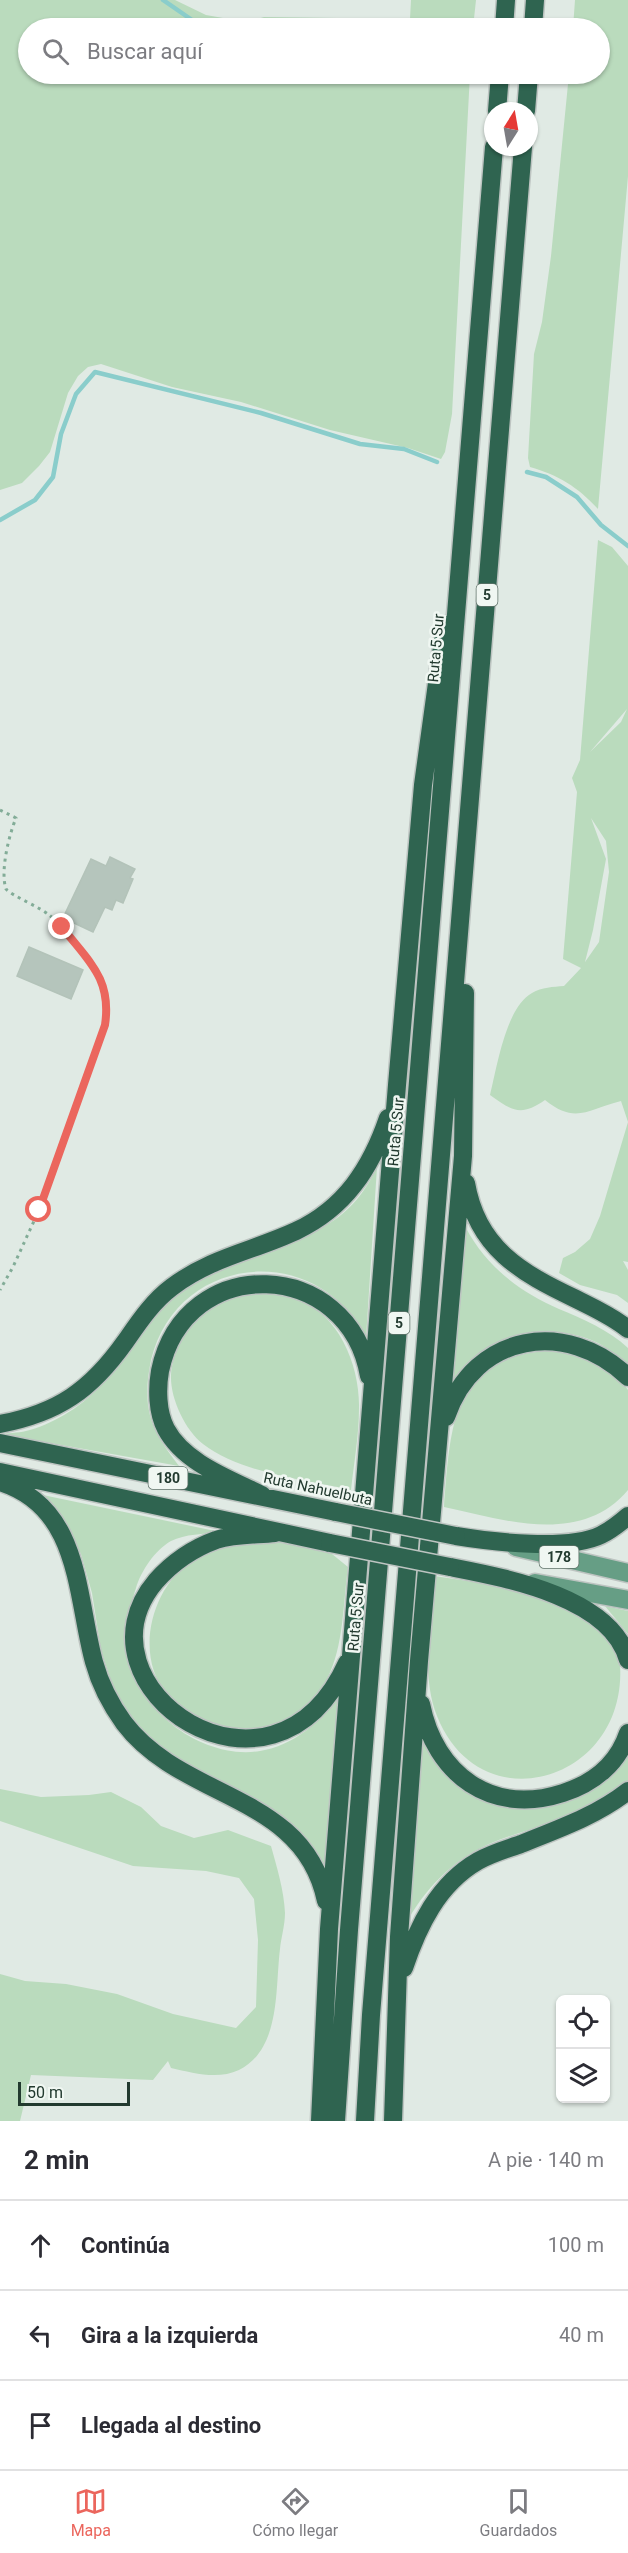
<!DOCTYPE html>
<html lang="es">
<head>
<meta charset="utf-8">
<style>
  body { margin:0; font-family:Roboto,sans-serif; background:#f7f7f7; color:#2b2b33 }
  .controls { position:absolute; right:18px; bottom:18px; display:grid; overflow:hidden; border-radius:9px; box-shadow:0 2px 4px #0004 }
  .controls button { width:54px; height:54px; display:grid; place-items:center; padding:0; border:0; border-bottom:2px solid #e1e1e2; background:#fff; color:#2b2b33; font:30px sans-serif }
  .compass { position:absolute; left:484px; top:102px; width:54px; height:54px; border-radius:50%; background:#fff; box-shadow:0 2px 4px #0004; rotate:11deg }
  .scale { position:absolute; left:18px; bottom:15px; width:112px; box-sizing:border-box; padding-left:6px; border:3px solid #223a2f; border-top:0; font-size:16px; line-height:21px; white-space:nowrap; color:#223a2f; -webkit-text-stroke:4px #f0f7f2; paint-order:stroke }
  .stop { position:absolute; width:18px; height:18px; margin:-14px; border:4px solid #eb665d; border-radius:50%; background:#fff }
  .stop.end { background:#eb665d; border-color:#fff; box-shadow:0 2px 6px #0008 }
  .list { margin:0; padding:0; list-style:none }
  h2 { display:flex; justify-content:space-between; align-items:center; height:78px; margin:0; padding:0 24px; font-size:26px }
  h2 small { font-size:20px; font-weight:400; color:#7c7c81 }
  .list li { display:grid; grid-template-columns:39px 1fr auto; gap:18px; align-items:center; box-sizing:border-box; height:90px; padding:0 24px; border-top:2px solid #e1e1e2 }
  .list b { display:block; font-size:22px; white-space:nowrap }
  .list em { font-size:20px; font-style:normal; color:#7c7c81 }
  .icon { flex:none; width:33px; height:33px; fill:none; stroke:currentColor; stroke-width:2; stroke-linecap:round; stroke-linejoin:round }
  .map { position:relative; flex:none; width:628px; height:2121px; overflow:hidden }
  .search { position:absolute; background:#fff; box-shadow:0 2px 4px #0004; left:18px; right:18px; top:18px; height:66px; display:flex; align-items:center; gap:15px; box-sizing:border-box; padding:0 21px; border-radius:33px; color:#7c7c81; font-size:22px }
  .sheet { height:348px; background:#fff }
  nav { display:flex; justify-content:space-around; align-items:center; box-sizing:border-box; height:84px; border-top:2px solid #e1e1e2; background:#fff; font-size:16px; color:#7c7c81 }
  nav a { display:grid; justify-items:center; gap:3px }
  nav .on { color:#eb665d }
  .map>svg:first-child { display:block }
  .green { fill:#badbbd; fill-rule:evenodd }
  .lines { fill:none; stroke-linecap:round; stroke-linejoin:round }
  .stream { stroke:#8acdcb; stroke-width:4.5 }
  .building { fill:#b5c5bc; stroke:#b3c3b9; stroke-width:1.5 }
  .primary-casing { stroke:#bdc4c1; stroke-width:21 }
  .motorway-casing { stroke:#bdc4c1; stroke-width:21 }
  .path { stroke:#82ac97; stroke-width:3; stroke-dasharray:3 4.5; stroke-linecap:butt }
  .primary { stroke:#669e85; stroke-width:18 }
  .motorway { stroke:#2f6450; stroke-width:18 }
  .motorway-bridge-casing { stroke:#bdc4c1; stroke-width:21; stroke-linecap:butt }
  .motorway-bridge { stroke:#2f6450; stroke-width:18 }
  .route { stroke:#eb665d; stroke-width:8 }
  .labels { text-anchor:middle; stroke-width:5; stroke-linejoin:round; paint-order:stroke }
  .shield { fill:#f0f7f2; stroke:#60736a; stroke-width:1.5 }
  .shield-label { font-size:14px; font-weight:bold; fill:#223a2f }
  .street-label { font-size:15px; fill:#223a2f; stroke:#f0f7f2 }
</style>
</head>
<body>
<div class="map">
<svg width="628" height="2121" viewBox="0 0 628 2121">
  <rect width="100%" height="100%" fill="#e0eae4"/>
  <path class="green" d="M0,0H175L206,15L223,18L247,22L264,17L410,19L411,0H476L473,28H28V74H470L452,414L445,452L441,459L408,448L330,430L241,402L172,387L101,364L88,367L78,376L68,393L50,452L39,466L22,483L0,490Z
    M575,0H628V176L598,509C578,487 558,475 530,467L528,458L534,354L542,322L551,256L569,74H600V28H573Z
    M598,540L612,547L628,566V1262L623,1261L628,1270V1303L617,1295L580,1285L559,1273L563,1258L575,1252L590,1239L600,1216L628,1122L621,1101C588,1109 576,1125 545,1100C521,1117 512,1111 490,1095C497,1067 506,1007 532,993C542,987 553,987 564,986L581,968L563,959L577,792L572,778L580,760ZM627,709L621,722L590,752ZM591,818L606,841L609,872L599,942L585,962L593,930L606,859Z
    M377,1167L366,1338C317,1240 177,1253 151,1360C147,1380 145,1399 151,1419C156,1435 168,1452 179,1466L0,1434C6,1433 18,1433 26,1431C39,1428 52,1422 64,1415C120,1384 140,1317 193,1282C261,1238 338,1252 377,1167Z
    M462,1220C482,1263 516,1290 559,1309C583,1319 609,1330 628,1348V1365C615,1354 602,1343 586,1338C536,1321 478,1341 451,1384Z
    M270,1293C279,1295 288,1296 297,1299C339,1314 360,1366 359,1408C359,1435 354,1463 351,1490C306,1480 240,1473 203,1444C185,1430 170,1398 171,1375C172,1353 188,1324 205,1311C226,1296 245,1294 270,1293Z
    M560,1350C587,1357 612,1366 628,1390V1490C581,1546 504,1520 444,1507C451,1420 452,1353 560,1350Z
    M38,1494L220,1532C204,1534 185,1534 171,1541C155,1550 141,1571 136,1588C129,1608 124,1639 129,1660C141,1714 205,1760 260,1751C293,1746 322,1721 340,1695L324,1881L229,1789L156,1746L130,1717L112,1684L101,1650L92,1593L81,1554L63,1520Z
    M256,1541L292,1544L332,1554L348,1567C343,1603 344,1646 327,1679C295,1743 212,1747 167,1694C134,1656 151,1587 192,1561C214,1547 231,1545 256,1541Z
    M434,1576C486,1584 542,1590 587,1617C602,1626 616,1648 620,1664C628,1782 480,1825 437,1716C420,1673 432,1621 434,1576Z
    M605,1606L628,1611V1634Z
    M421,1738C428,1752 435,1766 447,1776C483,1810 547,1818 589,1792C605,1782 616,1766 628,1753V1784C618,1791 608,1800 598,1805C563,1823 524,1829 489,1844C452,1860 424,1890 405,1925Z
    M0,1789L41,1797L89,1795L111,1792L141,1807L161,1826L194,1838L228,1830L271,1846C277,1868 284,1890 285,1913C285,1925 281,1938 280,1949C275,1989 281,2049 239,2070C218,2080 193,2073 171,2068L168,2061L153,2080L31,2075L20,2121H0V1974L25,1981L66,1984L117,1994L173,2014L236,2028L256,2007L258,1940L254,1899L239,1878L206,1871L133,1866L0,1821Z"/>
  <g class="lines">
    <path class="stream" d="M163,0L192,20L247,28H363
      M527,472L546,477L577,497L601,525L628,546
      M0,520L35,500L53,477L61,434L76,394L95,372L261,413L360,444L404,449L437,462"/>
  </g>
  <path class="building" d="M110,857L135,869L130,878L133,879L123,903L116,900L112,910L105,907L93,932L63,918L91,859L106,866Z
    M29,947L83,970L71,999L17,976Z"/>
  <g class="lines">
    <defs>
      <path id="primary" d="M516,1547L628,1573
        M535,1583L628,1600"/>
      <path id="motorway" d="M504,28L506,0
        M533,28L535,0
        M497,111L500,74
        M526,111L529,74
        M466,1183C477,1248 521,1273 576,1299C594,1308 612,1316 628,1329
        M446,1417C474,1333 567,1318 628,1377
        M0,1424C58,1413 91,1390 125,1342C139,1322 152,1302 172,1287C212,1257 253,1251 296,1231C345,1208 371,1168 388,1118
        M0,1443L336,1512
        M0,1472L330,1543
        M0,1482C81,1507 76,1596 94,1662C100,1684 111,1705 124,1723C183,1801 304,1793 326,1901
        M262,1495C230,1479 184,1463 166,1429C157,1412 157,1388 160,1371C185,1251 349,1258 369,1376
        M275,1533C256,1535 235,1534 216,1540C194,1548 172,1563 156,1581C67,1686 272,1828 347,1663
        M456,1536C493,1542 568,1551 601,1535C611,1530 620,1523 628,1516
        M450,1567C506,1578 611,1597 628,1660
        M421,1704C435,1775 492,1816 563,1793C594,1783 618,1763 628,1733
        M404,1968C418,1926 438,1884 478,1861C492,1853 507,1849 521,1844C558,1829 596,1816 628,1791
        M320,2121L329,1929L397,1085L423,785L445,625
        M336,2121L349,1930L494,147
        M365,2121L371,2015L523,147
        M393,2121L399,1937L419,1661L463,1156L465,993"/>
    </defs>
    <use href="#primary" class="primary-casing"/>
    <use href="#motorway" class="motorway-casing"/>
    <path class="path" d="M0,810L16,818C9,835 0,871 6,889C12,896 40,907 49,915C64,926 99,971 105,988C109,1000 107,1013 105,1025L39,1210L13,1267L0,1290"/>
    <use href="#primary" class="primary"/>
    <use href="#motorway" class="motorway"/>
    <defs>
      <path id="motorway-bridge" d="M336,1512L456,1536
        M330,1543L450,1567"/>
    </defs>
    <use href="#motorway-bridge" class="motorway-bridge-casing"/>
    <use href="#motorway-bridge" class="motorway-bridge"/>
  </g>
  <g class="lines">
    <path class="route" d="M39,1210L105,1025C112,978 88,961 62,927"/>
  </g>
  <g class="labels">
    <g class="shield">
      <rect x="476.5" y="584" width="21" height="22" rx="4.5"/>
      <rect x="388.5" y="1312" width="21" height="22" rx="4.5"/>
      <rect x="148.5" y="1467" width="39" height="22" rx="4.5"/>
      <rect x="539.5" y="1546" width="39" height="22" rx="4.5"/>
    </g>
    <g class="shield-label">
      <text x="487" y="600">5</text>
      <text x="399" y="1328">5</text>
      <text x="168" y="1483">180</text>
      <text x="559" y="1562">178</text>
    </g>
    <g class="street-label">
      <text transform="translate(436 648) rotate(-85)" y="5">Ruta 5 Sur</text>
      <text transform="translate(396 1132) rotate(-85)" y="5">Ruta 5 Sur</text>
      <text transform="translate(318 1489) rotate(12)" y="5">Ruta Nahuelbuta</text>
      <text transform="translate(356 1617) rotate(-85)" y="5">Ruta 5 Sur</text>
    </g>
  </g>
</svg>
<div class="controls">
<button><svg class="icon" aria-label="locate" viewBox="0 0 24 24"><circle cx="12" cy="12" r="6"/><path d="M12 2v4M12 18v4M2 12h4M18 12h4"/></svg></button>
<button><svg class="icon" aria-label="layers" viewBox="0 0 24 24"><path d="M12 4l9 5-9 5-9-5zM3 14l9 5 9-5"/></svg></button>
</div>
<svg class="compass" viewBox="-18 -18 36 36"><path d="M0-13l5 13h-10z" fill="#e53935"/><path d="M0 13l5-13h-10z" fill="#7c7c81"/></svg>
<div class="scale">50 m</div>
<div class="stop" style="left:39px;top:1210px"></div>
<div class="stop end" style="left:62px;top:927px"></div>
<div class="search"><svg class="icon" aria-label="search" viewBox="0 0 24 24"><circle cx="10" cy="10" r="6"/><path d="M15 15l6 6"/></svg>Buscar aquí</div>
</div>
<section class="sheet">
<h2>2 min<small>A pie · 140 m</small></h2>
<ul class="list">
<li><svg class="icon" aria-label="ahead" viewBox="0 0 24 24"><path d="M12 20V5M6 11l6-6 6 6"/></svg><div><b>Continúa</b></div><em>100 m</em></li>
<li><svg class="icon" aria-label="left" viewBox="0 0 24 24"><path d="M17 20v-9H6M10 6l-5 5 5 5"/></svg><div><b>Gira a la izquierda</b></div><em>40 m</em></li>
<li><svg class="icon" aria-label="arrive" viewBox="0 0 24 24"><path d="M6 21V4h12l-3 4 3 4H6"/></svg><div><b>Llegada al destino</b></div></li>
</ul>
</section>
<nav>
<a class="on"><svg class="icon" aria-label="map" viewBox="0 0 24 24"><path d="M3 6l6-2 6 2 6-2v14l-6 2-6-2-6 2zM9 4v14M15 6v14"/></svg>Mapa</a>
<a><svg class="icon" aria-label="directions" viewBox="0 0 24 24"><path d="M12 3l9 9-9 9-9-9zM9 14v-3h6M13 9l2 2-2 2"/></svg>Cómo llegar</a>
<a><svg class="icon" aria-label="saved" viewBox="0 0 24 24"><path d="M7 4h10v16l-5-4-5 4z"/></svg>Guardados</a>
</nav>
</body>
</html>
